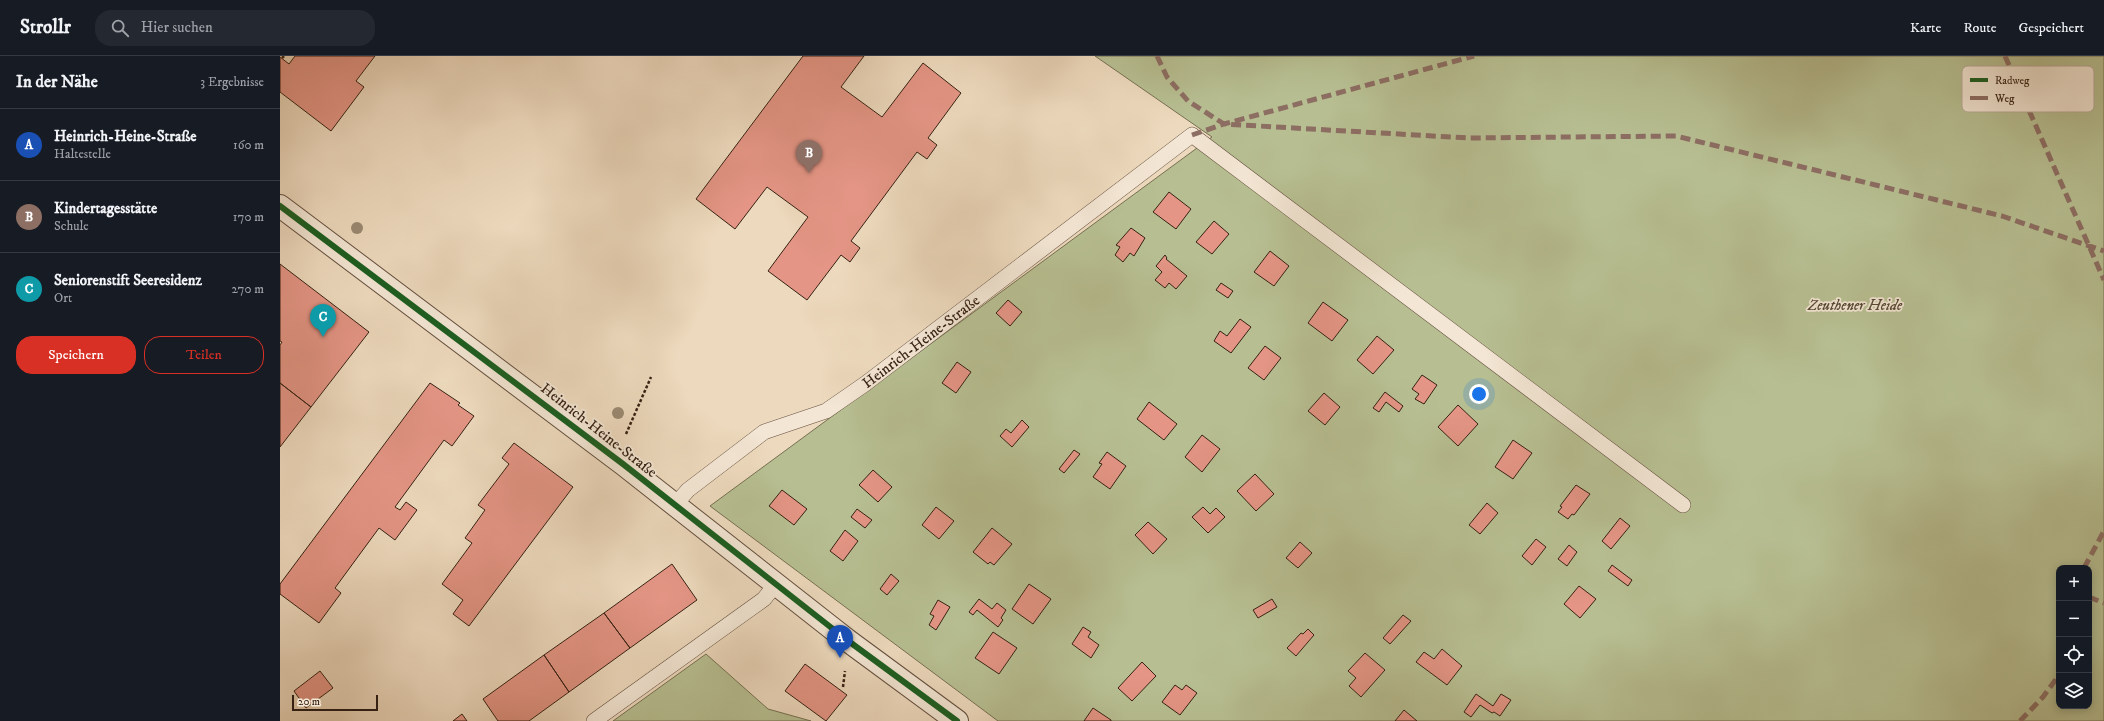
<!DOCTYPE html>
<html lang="de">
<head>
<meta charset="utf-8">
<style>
  body { margin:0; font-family:"IM FELL DW Pica",serif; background:#242831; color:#f1f3f6 }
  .controls { position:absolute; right:12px; bottom:12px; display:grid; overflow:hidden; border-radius:8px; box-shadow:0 2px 10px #0003 }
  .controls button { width:36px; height:36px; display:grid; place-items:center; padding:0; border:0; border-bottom:1px solid #363941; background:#171b24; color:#f1f3f6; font:20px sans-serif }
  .scale { position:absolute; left:12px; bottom:10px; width:86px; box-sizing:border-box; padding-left:4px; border:2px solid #362113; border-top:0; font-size:11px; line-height:14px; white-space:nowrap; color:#362113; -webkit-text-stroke:3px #f3e6d4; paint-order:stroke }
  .you { position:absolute; left:1199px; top:338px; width:14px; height:14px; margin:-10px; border:3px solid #fff; border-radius:50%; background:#1a73e8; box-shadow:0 0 0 6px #1a73e833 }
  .badge { display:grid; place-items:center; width:26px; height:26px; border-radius:50%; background:#d93025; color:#fff; font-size:13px; font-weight:700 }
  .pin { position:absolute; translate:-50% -33px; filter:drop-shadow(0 1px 2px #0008) }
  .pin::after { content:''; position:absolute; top:21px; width:14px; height:12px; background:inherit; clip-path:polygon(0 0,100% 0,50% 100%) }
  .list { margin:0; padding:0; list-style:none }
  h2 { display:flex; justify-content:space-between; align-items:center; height:52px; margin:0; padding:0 16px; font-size:17px }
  h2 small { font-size:13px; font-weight:400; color:#9ea1a6 }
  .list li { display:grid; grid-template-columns:26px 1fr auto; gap:12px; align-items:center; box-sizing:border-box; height:72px; padding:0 16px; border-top:1px solid #363941 }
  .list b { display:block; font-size:15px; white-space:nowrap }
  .list p { margin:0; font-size:13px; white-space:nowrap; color:#9ea1a6 }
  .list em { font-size:13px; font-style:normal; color:#9ea1a6 }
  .actions { display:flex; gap:8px; padding:12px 16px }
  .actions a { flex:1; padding:9px 0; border:1px solid #d93025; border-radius:16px; text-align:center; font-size:14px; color:#d93025 }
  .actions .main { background:#d93025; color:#fff }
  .icon { flex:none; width:22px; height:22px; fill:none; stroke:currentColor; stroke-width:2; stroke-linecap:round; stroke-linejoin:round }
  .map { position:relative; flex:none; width:1824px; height:665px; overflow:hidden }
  header { display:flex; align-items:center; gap:24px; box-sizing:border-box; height:56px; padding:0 20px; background:#171b24; border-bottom:1px solid #363941 }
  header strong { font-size:19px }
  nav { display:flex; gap:22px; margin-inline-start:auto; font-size:14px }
  .search { width:280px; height:36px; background:#242831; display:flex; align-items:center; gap:10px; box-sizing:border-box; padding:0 14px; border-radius:16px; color:#9ea1a6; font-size:15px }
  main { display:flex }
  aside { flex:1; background:#171b24 }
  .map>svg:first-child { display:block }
  .green { fill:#b7bf92; stroke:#767052; fill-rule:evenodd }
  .building { fill:#e49585; stroke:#362113 }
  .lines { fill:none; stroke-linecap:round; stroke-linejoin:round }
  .service-casing { stroke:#644f3e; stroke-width:16 }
  .minor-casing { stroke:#644f3e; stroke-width:24 }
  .path { stroke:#362113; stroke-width:2.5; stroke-dasharray:3 2; stroke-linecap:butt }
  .service { stroke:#f3e6d4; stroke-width:15 }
  .minor { stroke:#f3e6d4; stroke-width:22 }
  .quiet { stroke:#8d6e63; stroke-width:5; stroke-dasharray:10 5; stroke-linecap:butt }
  .cycleway-casing { stroke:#f3e6d4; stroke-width:8 }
  .cycleway { stroke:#1b5e20; stroke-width:6 }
  .tree { fill:#9a8971 }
  .labels { text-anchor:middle; stroke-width:3.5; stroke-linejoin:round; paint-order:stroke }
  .park-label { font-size:15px; font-style:italic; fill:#564833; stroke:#f3e6d4 }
  .street-label { font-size:15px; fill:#362113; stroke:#f3e6d4 }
  .key { fill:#f3e6d4; stroke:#baab9a; stroke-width:1 }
  .key-label { font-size:11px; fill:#362113 }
</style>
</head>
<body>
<header>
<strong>Strollr</strong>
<div class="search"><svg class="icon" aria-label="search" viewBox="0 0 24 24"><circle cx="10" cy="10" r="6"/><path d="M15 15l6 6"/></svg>Hier suchen</div>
<nav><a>Karte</a><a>Route</a><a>Gespeichert</a></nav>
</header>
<main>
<aside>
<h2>In der Nähe<small>3 Ergebnisse</small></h2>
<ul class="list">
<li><span class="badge" style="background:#1a4fb4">A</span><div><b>Heinrich-Heine-Straße</b><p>Haltestelle</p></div><em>160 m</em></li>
<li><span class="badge" style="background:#8d6e63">B</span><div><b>Kindertagesstätte</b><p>Schule</p></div><em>170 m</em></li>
<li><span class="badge" style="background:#0f9aa8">C</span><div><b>Seniorenstift Seeresidenz</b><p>Ort</p></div><em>270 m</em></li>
</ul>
<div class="actions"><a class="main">Speichern</a><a>Teilen</a></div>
</aside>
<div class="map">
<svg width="1824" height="665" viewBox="0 0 1824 665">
  <rect width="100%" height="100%" fill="#edd9bd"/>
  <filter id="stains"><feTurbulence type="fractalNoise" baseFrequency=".005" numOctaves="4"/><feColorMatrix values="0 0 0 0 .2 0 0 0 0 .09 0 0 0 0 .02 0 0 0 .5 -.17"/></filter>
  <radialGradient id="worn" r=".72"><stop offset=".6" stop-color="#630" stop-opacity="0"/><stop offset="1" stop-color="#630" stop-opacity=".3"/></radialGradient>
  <path class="green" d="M815,0H1824V665H718L430,450L932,81ZM1779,512H1809V650H1779Z
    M426,598L488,653L531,665H333Z"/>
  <path class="building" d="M15,0H95L76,25L84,31L51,75L0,36V1L9,8Z
    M523,0H584L561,31L602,61L643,7L681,37L648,82L657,89L647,103L637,96L571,185L580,192L570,206L561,199L527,244L488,215L528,161L487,131L455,173L416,143Z
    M889,136L911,153L896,173L873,156Z
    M934,165L949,178L932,198L916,186Z
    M851,172L865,182L854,200L850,197L843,206L835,199L840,191L836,189Z
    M990,195L1009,210L994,230L974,216Z
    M885,199L887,202L886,203L907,220L896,233L889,227L885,232L875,224L882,216L876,210Z
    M0,208L89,276L31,351L0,327V289L2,286L0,285Z
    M941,227L953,235L948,242L936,234Z
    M728,244L742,256L730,270L716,257Z
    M1043,246L1068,264L1052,285L1028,267Z
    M960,263L971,271L951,297L934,285L940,275L947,280Z
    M1097,280L1114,294L1093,318L1077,304Z
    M985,290L1001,302L984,324L968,312Z
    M677,306L691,316L676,337L662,327Z
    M1142,319L1157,329L1144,348L1135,343L1139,338L1132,333Z
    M0,327L31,351L0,391Z
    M150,327L180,347L178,349L194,360L172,390L164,384L115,451L120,454L126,446L137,454L115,484L99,472L55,532L61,537L39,567L0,538V528Z
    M1105,336L1123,350L1119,356L1106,346L1099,356L1093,352Z
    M1044,337L1060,351L1045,369L1028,355Z
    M869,346L897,368L884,384L857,363Z
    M1178,349L1198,368L1178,390L1158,371Z
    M742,364L749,371L732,391L720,380L726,373L731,377Z
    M922,379L940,393L922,416L905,401Z
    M1233,384L1252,397L1233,423L1215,411Z
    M234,387L293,431L189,570L173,558L183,544L162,528L192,487L185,482L205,454L198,449L229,408L222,402Z
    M794,394L800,398L784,417L779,413Z
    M827,396L846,410L830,433L813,421L822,408L819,407Z
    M593,414L612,431L598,446L579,429Z
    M975,418L994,438L976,455L957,435Z
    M1296,429L1310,438L1294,459L1292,458L1288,463L1278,456L1282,451L1280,450Z
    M502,434L527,453L514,469L489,450Z
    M1207,447L1218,457L1200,478L1189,469Z
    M656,451L674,465L659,483L642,469Z
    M923,451L930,458L936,452L945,461L928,477L912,461Z
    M577,453L592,464L585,472L571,461Z
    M1340,462L1350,470L1331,493L1322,485Z
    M868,466L887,483L873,498L855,479Z
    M712,472L732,488L714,509L710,506L708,508L693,496Z
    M565,474L578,485L563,505L550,495Z
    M1256,483L1266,491L1252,509L1242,500Z
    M1020,486L1032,497L1018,512L1006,502Z
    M1289,489L1297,496L1287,510L1278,503Z
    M392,508L417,544L350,592L324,557Z
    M1332,509L1352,524L1348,530L1328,515Z
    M611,518L619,525L607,539L600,533Z
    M749,528L771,543L753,568L732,553Z
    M1299,530L1316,543L1300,562L1284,548Z
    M699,543L712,553L717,547L726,554L721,562L723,564L718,571L697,554L693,559L689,556Z
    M992,543L997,551L978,562L973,554Z
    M658,544L670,551L656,574L649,569L654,560L650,558Z
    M324,557L350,592L289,636L264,599Z
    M1123,559L1131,565L1110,588L1103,582Z
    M803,571L811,576L808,581L819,589L811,602L792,588Z
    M1028,573L1034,579L1016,600L1007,592L1021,577L1023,578Z
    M713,576L737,592L719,618L695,602Z
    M1162,593L1182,610L1167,629L1136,606L1144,596L1154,603Z
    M1085,597L1105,614L1081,641L1069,630L1076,622L1068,615Z
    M264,599L289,636L249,665H218L203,643Z
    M862,606L876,620L852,645L838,632Z
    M525,608L567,639L546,665L505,635Z
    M40,615L53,632L26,652L14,635Z
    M895,629L902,634L906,629L917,637L900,659L882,646Z
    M1196,638L1213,650L1221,638L1231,644L1220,660L1214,656L1212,657L1200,649L1191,661L1184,656Z
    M813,652L831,664V665H804Z
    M1124,654L1137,665H1115Z
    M182,658L187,665H173Z"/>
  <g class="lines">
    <defs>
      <g id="service">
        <path id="s1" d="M394,450L408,434L484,376L546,355L585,328L912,79L1403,449"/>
        <path d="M314,665L484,543L495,529"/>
      </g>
      <path id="minor" d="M0,150L343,408L567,584L677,665"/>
    </defs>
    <use href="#service" class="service-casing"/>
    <use href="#minor" class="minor-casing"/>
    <path class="path" d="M2,2L4,0
      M346,378L371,321
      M563,631L565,615"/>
    <use href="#service" class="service"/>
    <use href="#minor" class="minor"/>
    <path class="quiet" d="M877,0L887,21L908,45L944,68L1188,82L1396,80L1722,160L1824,195
      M1725,0L1824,224
      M912,79L944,68L1194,0
      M1804,512L1824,475
      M1809,541L1824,547
      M1740,665L1763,641L1779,619"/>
    <defs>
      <path id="cycleway" d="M0,150L343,408L567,584L677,665"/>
    </defs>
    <use href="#cycleway" class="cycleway-casing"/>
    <use href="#cycleway" class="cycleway"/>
  </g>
  <g class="tree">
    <circle cx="77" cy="172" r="6"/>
    <circle cx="338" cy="357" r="6"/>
  </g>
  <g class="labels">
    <g class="park-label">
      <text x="1575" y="254">Zeuthener Heide</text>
    </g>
    <g class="street-label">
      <text dy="5" stroke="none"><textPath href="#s1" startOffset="300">Heinrich-Heine-Straße</textPath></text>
      <text transform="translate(319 374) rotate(38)" y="5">Heinrich-Heine-Straße</text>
    </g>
  </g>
  <rect x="1682" y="10" width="132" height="46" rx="6" class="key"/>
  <rect x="1690" y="22" width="18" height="4" fill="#1b5e20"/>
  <rect x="1690" y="40" width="18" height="4" fill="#8d6e63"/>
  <g class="key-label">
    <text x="1715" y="28">Radweg</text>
    <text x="1715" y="46">Weg</text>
  </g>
  <rect width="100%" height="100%" filter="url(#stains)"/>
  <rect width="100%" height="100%" fill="url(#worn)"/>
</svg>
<div class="controls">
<button>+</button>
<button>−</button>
<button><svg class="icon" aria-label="locate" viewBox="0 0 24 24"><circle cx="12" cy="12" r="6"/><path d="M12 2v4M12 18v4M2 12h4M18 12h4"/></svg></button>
<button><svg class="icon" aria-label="layers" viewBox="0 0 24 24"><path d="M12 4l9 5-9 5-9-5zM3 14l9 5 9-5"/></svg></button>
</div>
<div class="scale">20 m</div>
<div class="you"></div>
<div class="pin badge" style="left:560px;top:602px;background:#1a4fb4">A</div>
<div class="pin badge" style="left:529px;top:117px;background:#8d6e63">B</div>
<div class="pin badge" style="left:43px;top:281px;background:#0f9aa8">C</div>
</div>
</main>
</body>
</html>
